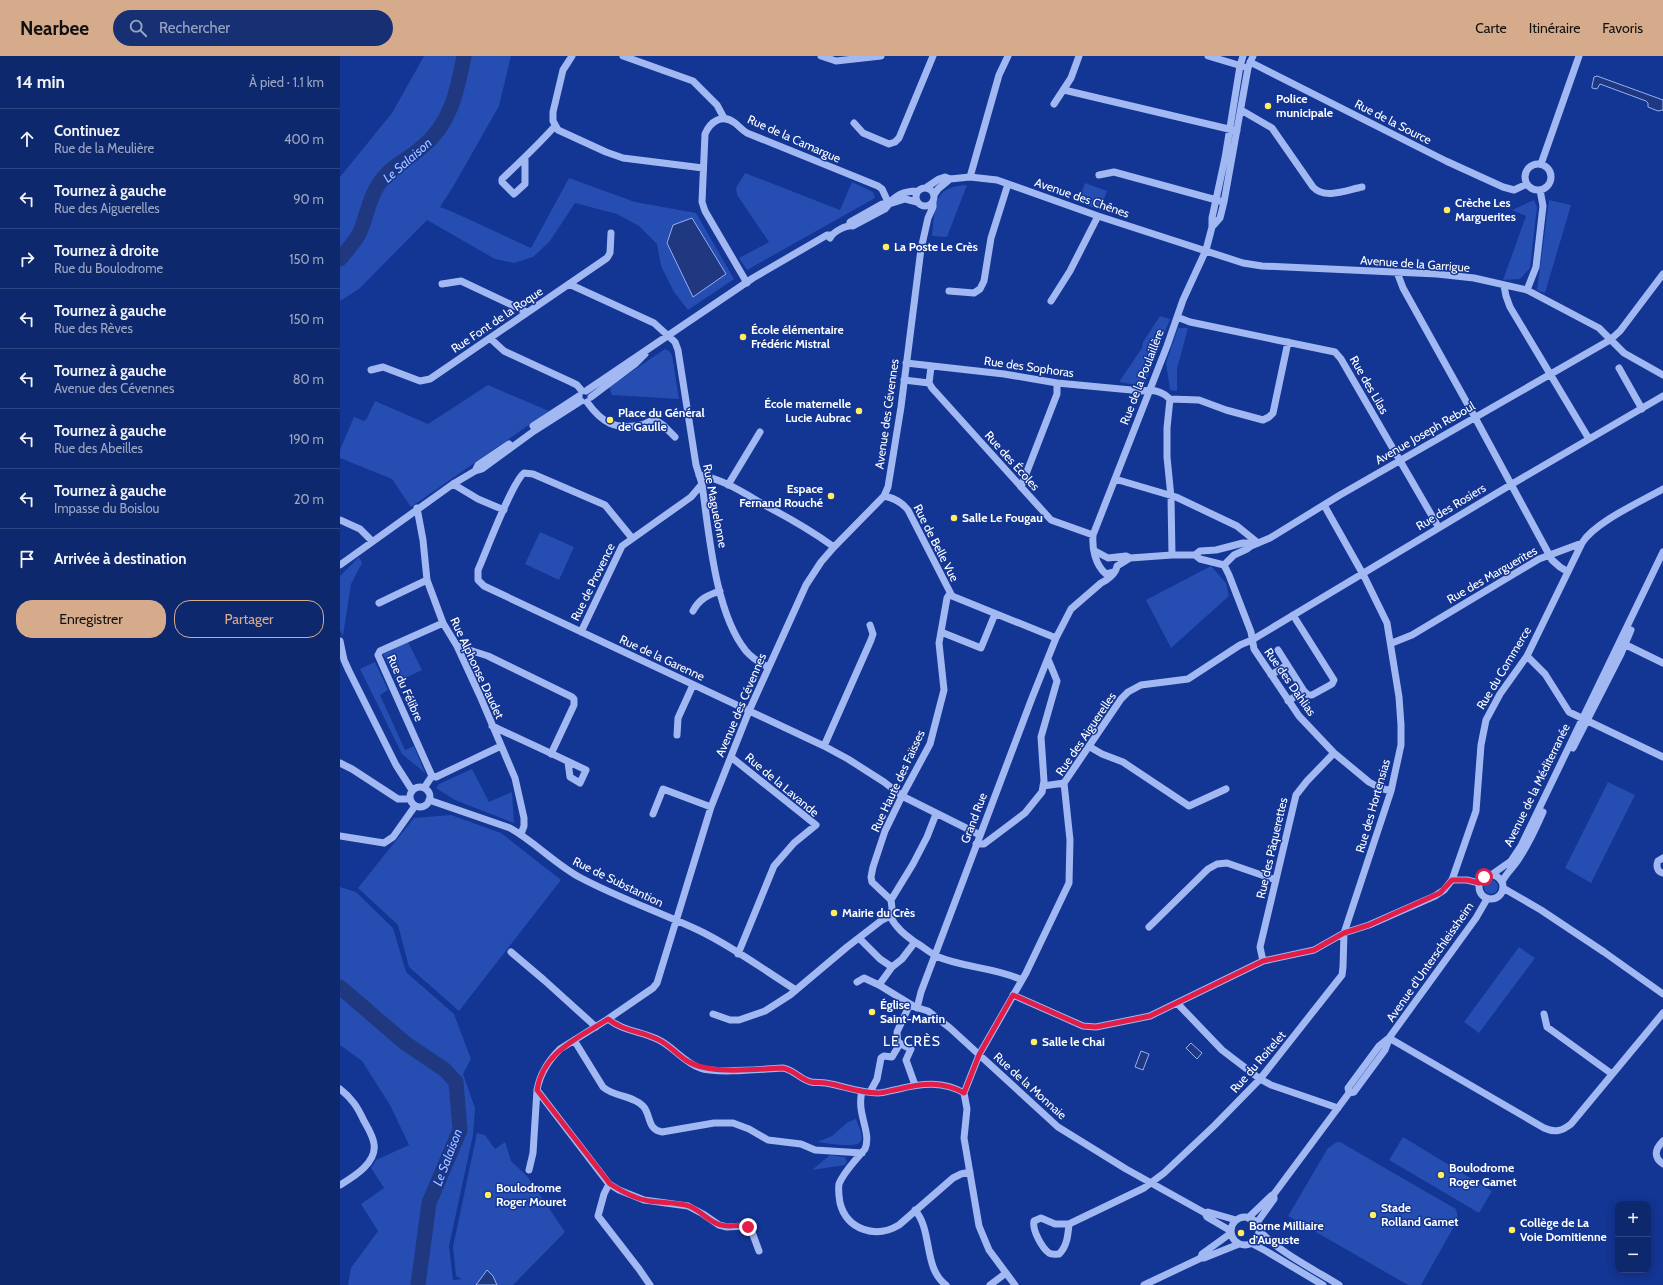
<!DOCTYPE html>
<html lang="fr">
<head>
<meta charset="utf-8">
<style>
  body { margin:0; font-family:Cabin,sans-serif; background:#173073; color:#f1f3f6 }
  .controls { position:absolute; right:12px; bottom:12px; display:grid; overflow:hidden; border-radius:8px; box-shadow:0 2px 10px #0003 }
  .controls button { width:36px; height:36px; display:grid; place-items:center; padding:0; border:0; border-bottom:1px solid #2e4481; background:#0e286e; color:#f1f3f6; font:20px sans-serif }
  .stop { position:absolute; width:12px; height:12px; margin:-9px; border:3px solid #e11d48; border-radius:50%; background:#fff }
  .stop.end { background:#e11d48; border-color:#fff; box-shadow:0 1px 4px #0008 }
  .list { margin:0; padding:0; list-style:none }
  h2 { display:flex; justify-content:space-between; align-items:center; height:52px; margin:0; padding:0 16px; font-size:17px }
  h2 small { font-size:13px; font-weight:400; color:#9ba6c2 }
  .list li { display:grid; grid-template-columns:26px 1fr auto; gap:12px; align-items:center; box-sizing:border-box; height:60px; padding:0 16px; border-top:1px solid #2e4481 }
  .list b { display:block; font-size:15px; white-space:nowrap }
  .list p { margin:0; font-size:13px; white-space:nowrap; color:#9ba6c2 }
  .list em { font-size:13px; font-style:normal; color:#9ba6c2 }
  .actions { display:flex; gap:8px; padding:12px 16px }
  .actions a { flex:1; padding:9px 0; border:1px solid #d6ab8b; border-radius:16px; text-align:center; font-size:14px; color:#d6ab8b }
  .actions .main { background:#d6ab8b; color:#111 }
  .icon { flex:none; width:22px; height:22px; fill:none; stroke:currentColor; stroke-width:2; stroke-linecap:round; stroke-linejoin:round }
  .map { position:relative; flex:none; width:1323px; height:1229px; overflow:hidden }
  header { display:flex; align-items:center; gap:24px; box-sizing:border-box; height:56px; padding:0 20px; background:#d6ab8b; color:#111 }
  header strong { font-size:19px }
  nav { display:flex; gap:22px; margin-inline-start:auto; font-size:14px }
  .search { width:280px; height:36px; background:#173073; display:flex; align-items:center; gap:10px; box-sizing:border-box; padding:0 14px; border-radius:22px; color:#9ba6c2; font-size:15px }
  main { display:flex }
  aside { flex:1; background:#0e286e }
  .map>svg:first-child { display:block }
  .green { fill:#254db2 }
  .water { fill:#1f3880; stroke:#93b0f5 }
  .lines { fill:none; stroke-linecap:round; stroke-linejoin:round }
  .river { stroke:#1f3880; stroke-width:15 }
  .minor { stroke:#a1b8f2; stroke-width:7 }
  .route { stroke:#e11d48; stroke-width:5 }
  .poi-dot { fill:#ffed62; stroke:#133593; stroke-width:1.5 }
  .labels { text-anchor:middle; stroke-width:3; stroke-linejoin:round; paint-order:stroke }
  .poi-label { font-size:12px; font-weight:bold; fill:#fff; stroke:#133593; text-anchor:start }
  .street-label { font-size:12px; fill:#fff; stroke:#133593 }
  .water-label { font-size:13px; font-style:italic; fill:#adc3f9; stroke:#133593 }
  .quarter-label { font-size:14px; letter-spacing:1px; fill:#fff; stroke:#133593 }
</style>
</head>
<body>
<header>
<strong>Nearbee</strong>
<div class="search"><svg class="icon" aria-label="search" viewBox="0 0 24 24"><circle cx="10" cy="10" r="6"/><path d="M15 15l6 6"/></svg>Rechercher</div>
<nav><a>Carte</a><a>Itinéraire</a><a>Favoris</a></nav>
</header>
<main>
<aside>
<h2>14 min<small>À pied · 1.1 km</small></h2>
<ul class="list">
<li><svg class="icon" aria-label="ahead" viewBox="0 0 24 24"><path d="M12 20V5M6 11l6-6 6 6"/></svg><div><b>Continuez</b><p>Rue de la Meulière</p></div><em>400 m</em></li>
<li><svg class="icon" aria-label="left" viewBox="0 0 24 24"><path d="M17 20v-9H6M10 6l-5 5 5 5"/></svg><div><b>Tournez à gauche</b><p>Rue des Aiguerelles</p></div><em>90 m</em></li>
<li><svg class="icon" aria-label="right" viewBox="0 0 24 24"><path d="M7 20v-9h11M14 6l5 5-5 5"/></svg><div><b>Tournez à droite</b><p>Rue du Boulodrome</p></div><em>150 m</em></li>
<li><svg class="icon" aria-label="left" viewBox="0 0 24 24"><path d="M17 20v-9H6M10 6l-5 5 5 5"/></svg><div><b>Tournez à gauche</b><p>Rue des Rèves</p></div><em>150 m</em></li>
<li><svg class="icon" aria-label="left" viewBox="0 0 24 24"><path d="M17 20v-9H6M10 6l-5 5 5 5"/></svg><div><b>Tournez à gauche</b><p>Avenue des Cévennes</p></div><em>80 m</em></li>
<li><svg class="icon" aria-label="left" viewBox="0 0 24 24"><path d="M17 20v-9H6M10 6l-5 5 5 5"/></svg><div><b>Tournez à gauche</b><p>Rue des Abeilles</p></div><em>190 m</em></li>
<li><svg class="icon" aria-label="left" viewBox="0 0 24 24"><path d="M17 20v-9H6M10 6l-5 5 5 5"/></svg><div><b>Tournez à gauche</b><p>Impasse du Boislou</p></div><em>20 m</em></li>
<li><svg class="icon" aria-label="arrive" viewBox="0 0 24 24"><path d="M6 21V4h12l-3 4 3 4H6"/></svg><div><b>Arrivée à destination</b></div></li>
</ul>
<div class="actions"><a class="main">Enregistrer</a><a>Partager</a></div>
</aside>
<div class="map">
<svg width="1323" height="1229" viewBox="0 0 1323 1229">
  <rect width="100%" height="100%" fill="#133593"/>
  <path class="green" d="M84,0H171L159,50L113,131L100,151L113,156L191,192L229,122L295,146L356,157L394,223L348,254L334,236L321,210L317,188L299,170L277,158L235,147L210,185L193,201L174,207L155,203L87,164L19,233L0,245V121L52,57Z
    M405,117L500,154L512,126L533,136L535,142L407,214L399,202L429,186L397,139L396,132Z
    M745,127L767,135L760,154L738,146Z
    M627,129L607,181L592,180C596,150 591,131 627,129Z
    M1194,144L1197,151L1190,212L1180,223L1163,224L1186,160L1172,154Z
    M1209,144L1231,149L1205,237L1197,234Z
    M820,260L830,263L804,330L779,326L802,292L803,286Z
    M838,272H848L837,313V335L830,334L826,307Z
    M325,293L329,295L332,299L339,343L272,339L269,331Z
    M148,329L209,355L71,451L52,423L0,402V394L14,361L24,365L27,362L35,345L88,368Z
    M200,476L234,491L219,524L185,508Z
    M19,501L22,507L11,528L3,580L0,574V520Z
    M871,510L886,527L889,540L831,592L806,544Z
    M68,586L82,614L57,626L43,598Z
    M35,606L48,634L40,639L65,694L74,690L85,717L62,698L20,613Z
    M132,713L149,746L172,736L174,767L115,744L96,732L99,728Z
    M1268,726L1295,739L1251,827L1225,812Z
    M111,759L161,777L221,824L119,955L69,911L58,869L18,832L74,762Z
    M1144 831a7 7 0 1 1 14 0a7 7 0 1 1-14 0Z
    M0,831L16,836L53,872L66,916L114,958L131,1003L123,1018L135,1052L133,1079L109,1190L113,1224L122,1223L116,1220L113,1191L137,1077L145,1079L155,1093L165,1086L171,1105L187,1120L225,1176L173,1229H8L11,1212L38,1175L21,1148L44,1132L31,1112L36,1104L69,1089L50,1049L22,1005L0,989Z
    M1179,891L1195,902L1139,977L1124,966Z
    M516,1063C518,1069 524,1080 521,1085C517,1093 486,1087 477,1086L492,1080L508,1066Z
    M1063,1081L1152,1135L1139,1157L1049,1104Z
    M997,1086H1000L1116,1153L1118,1163L1116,1167L1081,1229H1068L948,1160L988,1092Z
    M490,1099L505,1101L507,1106L505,1109L472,1114Z"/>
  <path class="water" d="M1257,20L1323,44V54L1318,55L1308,51V47L1306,45L1260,28L1257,33L1252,32V30L1254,21Z
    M352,162L386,218L353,241L327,187L333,169Z
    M851,987L862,997L857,1003L846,992Z
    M801,995L809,998L803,1014L795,1011Z
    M147,1214L153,1220L157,1229H136Z"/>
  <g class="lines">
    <path class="river" d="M0,203C6,195 16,185 20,176C28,157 30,136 45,120C54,109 70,102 81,92C111,68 117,36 124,0
      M0,931L65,987L105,1014L116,1026L120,1074L89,1147L78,1229"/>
    <path class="minor" d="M232,0L223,14L213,56V65L218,74L266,96L283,102L363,112
      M283,0L353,25L377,49L384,62
      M481,0L496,5L541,0
      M868,0L905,11
      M910,6L1106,105L1163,131L1174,134L1187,128
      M724,34L897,75
      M714,48L731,22L739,0
      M901,54L932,72L973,131C985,144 1007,134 1022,131
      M514,67L523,77L549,88L555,86L559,82L593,0
      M185,101V128L174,138L162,126V123C180,106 198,89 215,70
      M1185 121a13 13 0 1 1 26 0a13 13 0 1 1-26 0Z
      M1201,108L1239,0
      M759,119L774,116L880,145
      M630,121L659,19L668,0
      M587,131L599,123L605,121L610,123L630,121L657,124L758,160L903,207L922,210L1097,218L1134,222L1187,234L1259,272L1284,297L1323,319
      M576 141a9 9 0 1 1 18 0a9 9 0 1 1-18 0Z
      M594,139L598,133L610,123
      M509,170L510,166L542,148H549C556,138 567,135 577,135
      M872,171L880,162L884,146L908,12L913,0
      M490,182C494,175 506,169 513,170L545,153L549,148L565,143L577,146
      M1057,216L1063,232L1132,356L1212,504L1220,511L1228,516
      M407,227L365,155L362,146L365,78C370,66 382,57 395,67C399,70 402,74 407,77L538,130L542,133L549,148
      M102,228L121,225L187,256
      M229,228L314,267L335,286L338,294L356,409L362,428C369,477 375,557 406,595C412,602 420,607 428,611
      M1164,230L1166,240L1170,251L1249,383
      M1187,234L1196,211L1203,150L1200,134
      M609,235L634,237L640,233L644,225L651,182L668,128
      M711,245L730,215L758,160
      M837,261L850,266L995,296L1001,303L1099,472
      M151,283L164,295L231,326L237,329L242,335
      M566,307L664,318L717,327L802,335C813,333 822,335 830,343L827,372V401L831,441L832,499
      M591,311L589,327L592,332L711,464L753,479
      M1279,312L1302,353
      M31,314L43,311L80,325L90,323L267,202L270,197L271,177
      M564,324L589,327
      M246,335L413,222L487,179H491
      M251,341L295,308L305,298
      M830,343L859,344L886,354L923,364L929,361L933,357L948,286
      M247,346C262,367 275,374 301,369C306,368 310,364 315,364L323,369L335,381
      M193,370L239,340
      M135,415L138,409L169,388
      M359,419C384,423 407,439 428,451C451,463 473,476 494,491
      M775,423L836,441L897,470L918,487
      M113,428L138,443L164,454
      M388,429L420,376
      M681,431L717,338V327
      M544,440C554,442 562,446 568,454L612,540L716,582
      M77,452L83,484L87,524L103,567L117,590L140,640L175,722L184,762V770L181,778
      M0,464L20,473L32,485
      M292,482L265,449L193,418L184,417C172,426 146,496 138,514V524L144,530L484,690L508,703L544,726L562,740L640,779
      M755,495L768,502L786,500L790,502
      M855,499L860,503L884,509L894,499L907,493L911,490L930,482L1000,439L1270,284L1280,275L1323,218
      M0,509L113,428L135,415L142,413L194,375L241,345
      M884,509L889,519L911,576L914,593L959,660L994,697L1029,726L1040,732L1051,735
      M774,516L766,518C755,509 752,492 753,479L827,290L843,244L866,194L872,171V162L885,102L900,10L903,0
      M39,547L87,524
      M353,555C359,543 368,539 380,535
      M241,576L282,490L351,441L362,428
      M601,576L641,592L655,558
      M0,585L4,604L9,615L56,709L72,734
      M1280,586L1323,607
      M1052,587L1072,579L1199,503L1242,487C1255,466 1300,446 1323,433
      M117,590L148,600L232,641L234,643V649L211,698
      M938,594L964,635L968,639H972L992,628L994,624L953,559
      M1187,600L1205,618L1229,656L1323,701
      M931,619L947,609
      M948,645L964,635
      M152,670C184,685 215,699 246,714L240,727L230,721L228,706
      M337,679L338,662L353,629
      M484,690L531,584L533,578L530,569
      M750,691L762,698L783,706L849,750L886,733
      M1233,692L1281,598L1291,574
      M391,701L476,769L454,787L434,810L398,898
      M0,707L12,713L58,743H70
      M92,720L38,599L40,595L103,567
      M703,730L724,727
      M70 741a10 10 0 1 1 20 0a10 10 0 1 1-20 0Z
      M84,732L92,720L96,721L161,690
      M89,744L170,772C195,786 215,808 241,822C279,842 319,856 358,874C392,890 424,914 456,934
      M313,758L323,733L371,751
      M596,758L587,781L573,808L551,844L552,852L550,860C556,872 565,879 575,886C582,890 589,896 596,900C623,912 655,911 682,924
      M0,780L44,787L53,781L75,750
      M636,788H644L685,757L702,736L704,725L701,681L717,625L708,603
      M1323,802L1318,805C1316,810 1317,816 1323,817
      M1139 831a12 12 0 1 1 24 0a12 12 0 1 1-24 0Z
      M1151,819L1171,805L1181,790L1323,496
      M1112,824L1136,755L1141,689L1146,664L1160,638L1187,600L1242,487
      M1162,826C1166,817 1173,812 1178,804C1188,789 1196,772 1203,756
      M1163,832L1201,854L1264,896L1323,938
      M551,844L532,826L531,821L533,811L545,775L562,740L590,688L604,634L599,587L607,542L610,537
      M809,871L868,813L877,808L887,807L936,824
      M520,883L540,903L552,911
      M171,896L204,924L256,971
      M923,905L920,891L956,739L967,725L994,697
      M517,926L524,922L539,929L575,951L588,955L610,972L718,1071L786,1113L865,1157L867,1161L891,1175
      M539,929L552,911L562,903L575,886
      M673,939L743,970L756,971L810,960L923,905L974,894L1004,877L1029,869L1095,840L1104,834L1112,824H1127L1139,827
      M837,947L882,994L920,1023L931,1029L998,1052
      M577,952L581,936L692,642L716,582L731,553L761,527C768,524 776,517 777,510L790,502L832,499H855L860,495L876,494L903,487H907L911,490
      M373,958L390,964H399L425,955L450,939L507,891L542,864L550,860
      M1204,958L1207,971L1272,1018
      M268,963C283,975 300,975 317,983C333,990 343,1006 360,1012C375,1018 425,1013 443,1012C454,1014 460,1023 471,1026C476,1027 481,1026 486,1027C503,1030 520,1037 538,1037C544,1037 552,1034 559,1033C582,1027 604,1025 624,1037
      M1049,982L1204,1072C1215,1077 1222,1075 1231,1068L1323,957
      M234,984L263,1031C274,1041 292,1039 303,1050C311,1058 307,1074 322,1076L374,1067H393L409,1073L428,1084L461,1088L475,1094L522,1097
      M557,986L571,993L566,1004L575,1029
      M0,1033C12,1042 18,1052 24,1065C28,1072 33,1080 34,1088C37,1107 13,1121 0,1129
      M197,1034L269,1128L279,1134L304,1144L348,1150L363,1158L379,1169L387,1171L405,1170L412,1176L419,1195
      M522,1035C516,1058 532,1076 525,1093C517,1102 503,1117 499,1128C498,1134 499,1141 500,1147C507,1174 536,1183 559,1169L613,1122L621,1118L630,1116
      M530,1036L537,1023L541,1002L544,1000L552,1001L558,991L557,976L570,948
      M1009,1037L1014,1036L1045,994L1049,983
      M1323,1085C1315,1093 1313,1101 1323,1108
      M189,1114L193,1097L197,1034C200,1017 208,1005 220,993L268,963L313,932L317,927L371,751L409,655L466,529L481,506L494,491L544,440L548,431L561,351L581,193L588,162L593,151V145
      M269,1128L264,1138L258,1160L299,1213L310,1229
      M575,1154C593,1175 583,1212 606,1229
      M865,1157L868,1156L896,1164
      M891 1175a14 14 0 1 1 28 0a14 14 0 1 1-28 0Z
      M908,1162L931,1140L934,1138L1009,1037L1008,1032L1039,990L1049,982L1136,862L1147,843
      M729,1168C728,1179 727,1191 719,1198C715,1198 712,1199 709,1197C702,1192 692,1174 694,1165L701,1162L715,1168H729L804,1132L824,1117L875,1069L920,1023L1002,919L1003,911L1004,877L1051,735L1061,689V669L1059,641L1047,567L1024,520L984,449
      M916,1168L934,1143V1138
      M919,1174C941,1198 972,1212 999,1229
      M911,1187L926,1195L983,1229
      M861,1201L862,1198L891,1177
      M650,1229L666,1217
      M675,1229L649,1194L639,1170L624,1082L627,1053L624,1037L639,999L686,917L729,827L730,784L724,727L781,643L788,636L801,629L848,623L900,589L912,584L1172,428L1323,340
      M804,1229L861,1202H864L899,1188"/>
  </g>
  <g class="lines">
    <path class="route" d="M408,1171C400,1167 389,1172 381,1169C369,1166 360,1154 349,1150C337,1146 322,1147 309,1145C296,1143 281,1135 270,1128L197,1034C203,995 239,982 268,963C283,975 300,975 317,983C329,988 338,1000 349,1006C371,1019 418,1013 443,1012C454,1014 460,1023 471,1026C476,1027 481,1026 486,1027C503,1030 520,1037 538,1037C544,1037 552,1034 559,1033C582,1027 603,1025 624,1037L639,999L673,939L743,970L756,971L810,960L923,905L974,894L1004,877L1029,869L1100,837L1112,824H1127L1139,827L1144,821"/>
  </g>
  <g class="poi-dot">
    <circle cx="928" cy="50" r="4"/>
    <circle cx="1107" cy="154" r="4"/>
    <circle cx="546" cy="191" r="4"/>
    <circle cx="403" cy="281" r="4"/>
    <circle cx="519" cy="355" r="4"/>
    <circle cx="270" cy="364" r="4"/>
    <circle cx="491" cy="440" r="4"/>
    <circle cx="614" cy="462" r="4"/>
    <circle cx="494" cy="857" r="4"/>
    <circle cx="532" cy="956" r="4"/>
    <circle cx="694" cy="986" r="4"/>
    <circle cx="1101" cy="1119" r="4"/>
    <circle cx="148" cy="1139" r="4"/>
    <circle cx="1033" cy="1159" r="4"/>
    <circle cx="1172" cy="1174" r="4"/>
    <circle cx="901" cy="1177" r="4"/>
  </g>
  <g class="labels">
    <g class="poi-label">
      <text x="936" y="47">Police<tspan x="936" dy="14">municipale</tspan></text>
      <text x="1115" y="151">Crèche Les<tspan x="1115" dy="14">Marguerites</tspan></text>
      <text x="554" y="195">La Poste Le Crès</text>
      <text x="411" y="278">École élémentaire<tspan x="411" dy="14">Frédéric Mistral</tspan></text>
      <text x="511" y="352" text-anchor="end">École maternelle<tspan x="511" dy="14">Lucie Aubrac</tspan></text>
      <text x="278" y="361">Place du Général<tspan x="278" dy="14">de Gaulle</tspan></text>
      <text x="483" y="437" text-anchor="end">Espace<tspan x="483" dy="14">Fernand Rouché</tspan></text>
      <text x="622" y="466">Salle Le Fougau</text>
      <text x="502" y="861">Mairie du Crès</text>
      <text x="540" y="953">Église<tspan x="540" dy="14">Saint-Martin</tspan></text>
      <text x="702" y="990">Salle le Chai</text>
      <text x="1109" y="1116">Boulodrome<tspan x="1109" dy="14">Roger Gamet</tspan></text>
      <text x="156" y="1136">Boulodrome<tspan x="156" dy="14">Roger Mouret</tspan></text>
      <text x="1041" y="1156">Stade<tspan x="1041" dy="14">Rolland Gamet</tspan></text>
      <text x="1180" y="1171">Collège de La<tspan x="1180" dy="14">Voie Domitienne</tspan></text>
      <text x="909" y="1174">Borne Milliaire<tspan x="909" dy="14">d'Auguste</tspan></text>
    </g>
    <g class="street-label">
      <text transform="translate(1053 66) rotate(27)" y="4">Rue de la Source</text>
      <text transform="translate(454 83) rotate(24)" y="4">Rue de la Camargue</text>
      <text transform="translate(742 142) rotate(19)" y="4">Avenue des Chênes</text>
      <text transform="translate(1075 208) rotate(4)" y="4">Avenue de la Garrigue</text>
      <text transform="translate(157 264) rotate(-34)" y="4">Rue Font de la Roque</text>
      <text transform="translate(689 311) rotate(8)" y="4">Rue des Sophoras</text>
      <text transform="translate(802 321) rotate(-69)" y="4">Rue de la Poulaillère</text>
      <text transform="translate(1029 329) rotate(60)" y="4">Rue des Lilas</text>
      <text transform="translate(547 358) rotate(-82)" y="4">Avenue des Cévennes</text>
      <text transform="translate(1085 377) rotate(-30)" y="4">Avenue Joseph Reboul</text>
      <text transform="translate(672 405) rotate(48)" y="4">Rue des Écoles</text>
      <text transform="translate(375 450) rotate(79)" y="4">Rue Maguelonne</text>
      <text transform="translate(1111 451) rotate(-31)" y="4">Rue des Rosiers</text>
      <text transform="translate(596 487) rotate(63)" y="4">Rue de Belle Vue</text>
      <text transform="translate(1152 519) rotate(-30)" y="4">Rue des Marguerites</text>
      <text transform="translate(253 526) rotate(-64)" y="4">Rue de Provence</text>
      <text transform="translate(322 602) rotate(25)" y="4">Rue de la Garenne</text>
      <text transform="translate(137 612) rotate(65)" y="4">Rue Alphonse Daudet</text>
      <text transform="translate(1164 612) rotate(-59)" y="4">Rue du Commerce</text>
      <text transform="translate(950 626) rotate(55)" y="4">Rue des Dahlias</text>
      <text transform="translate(65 632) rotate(66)" y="4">Rue du Félibre</text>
      <text transform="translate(401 649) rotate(-67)" y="4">Avenue des Cévennes</text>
      <text transform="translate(746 678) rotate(-56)" y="4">Rue des Aiguerelles</text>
      <text transform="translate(558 725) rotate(-65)" y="4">Rue Haute des Faïsses</text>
      <text transform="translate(442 729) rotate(40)" y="4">Rue de la Lavande</text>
      <text transform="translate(1197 729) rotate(-64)" y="4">Avenue de la Méditerranée</text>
      <text transform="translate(1033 750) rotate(-74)" y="4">Rue des Hortensias</text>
      <text transform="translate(634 762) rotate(-69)" y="4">Grand Rue</text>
      <text transform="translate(932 792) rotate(-77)" y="4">Rue des Pâquerettes</text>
      <text transform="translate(278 826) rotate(26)" y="4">Rue de Substantion</text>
      <text transform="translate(1090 906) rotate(-55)" y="4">Avenue d'Unterschleissheim</text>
      <text transform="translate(918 1006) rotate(-49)" y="4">Rue du Roitelet</text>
      <text transform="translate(690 1030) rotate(42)" y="4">Rue de la Monnaie</text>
    </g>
    <g class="water-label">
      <text transform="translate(67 104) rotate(-41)" y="5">Le Salaison</text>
      <text transform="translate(107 1101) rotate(-69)" y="5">Le Salaison</text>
    </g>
    <g class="quarter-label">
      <text x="572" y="990">LE CRÈS</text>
    </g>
  </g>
</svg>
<div class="controls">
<button>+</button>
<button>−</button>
</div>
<div class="stop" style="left:1144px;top:821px"></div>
<div class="stop end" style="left:408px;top:1171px"></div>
</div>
</main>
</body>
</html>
